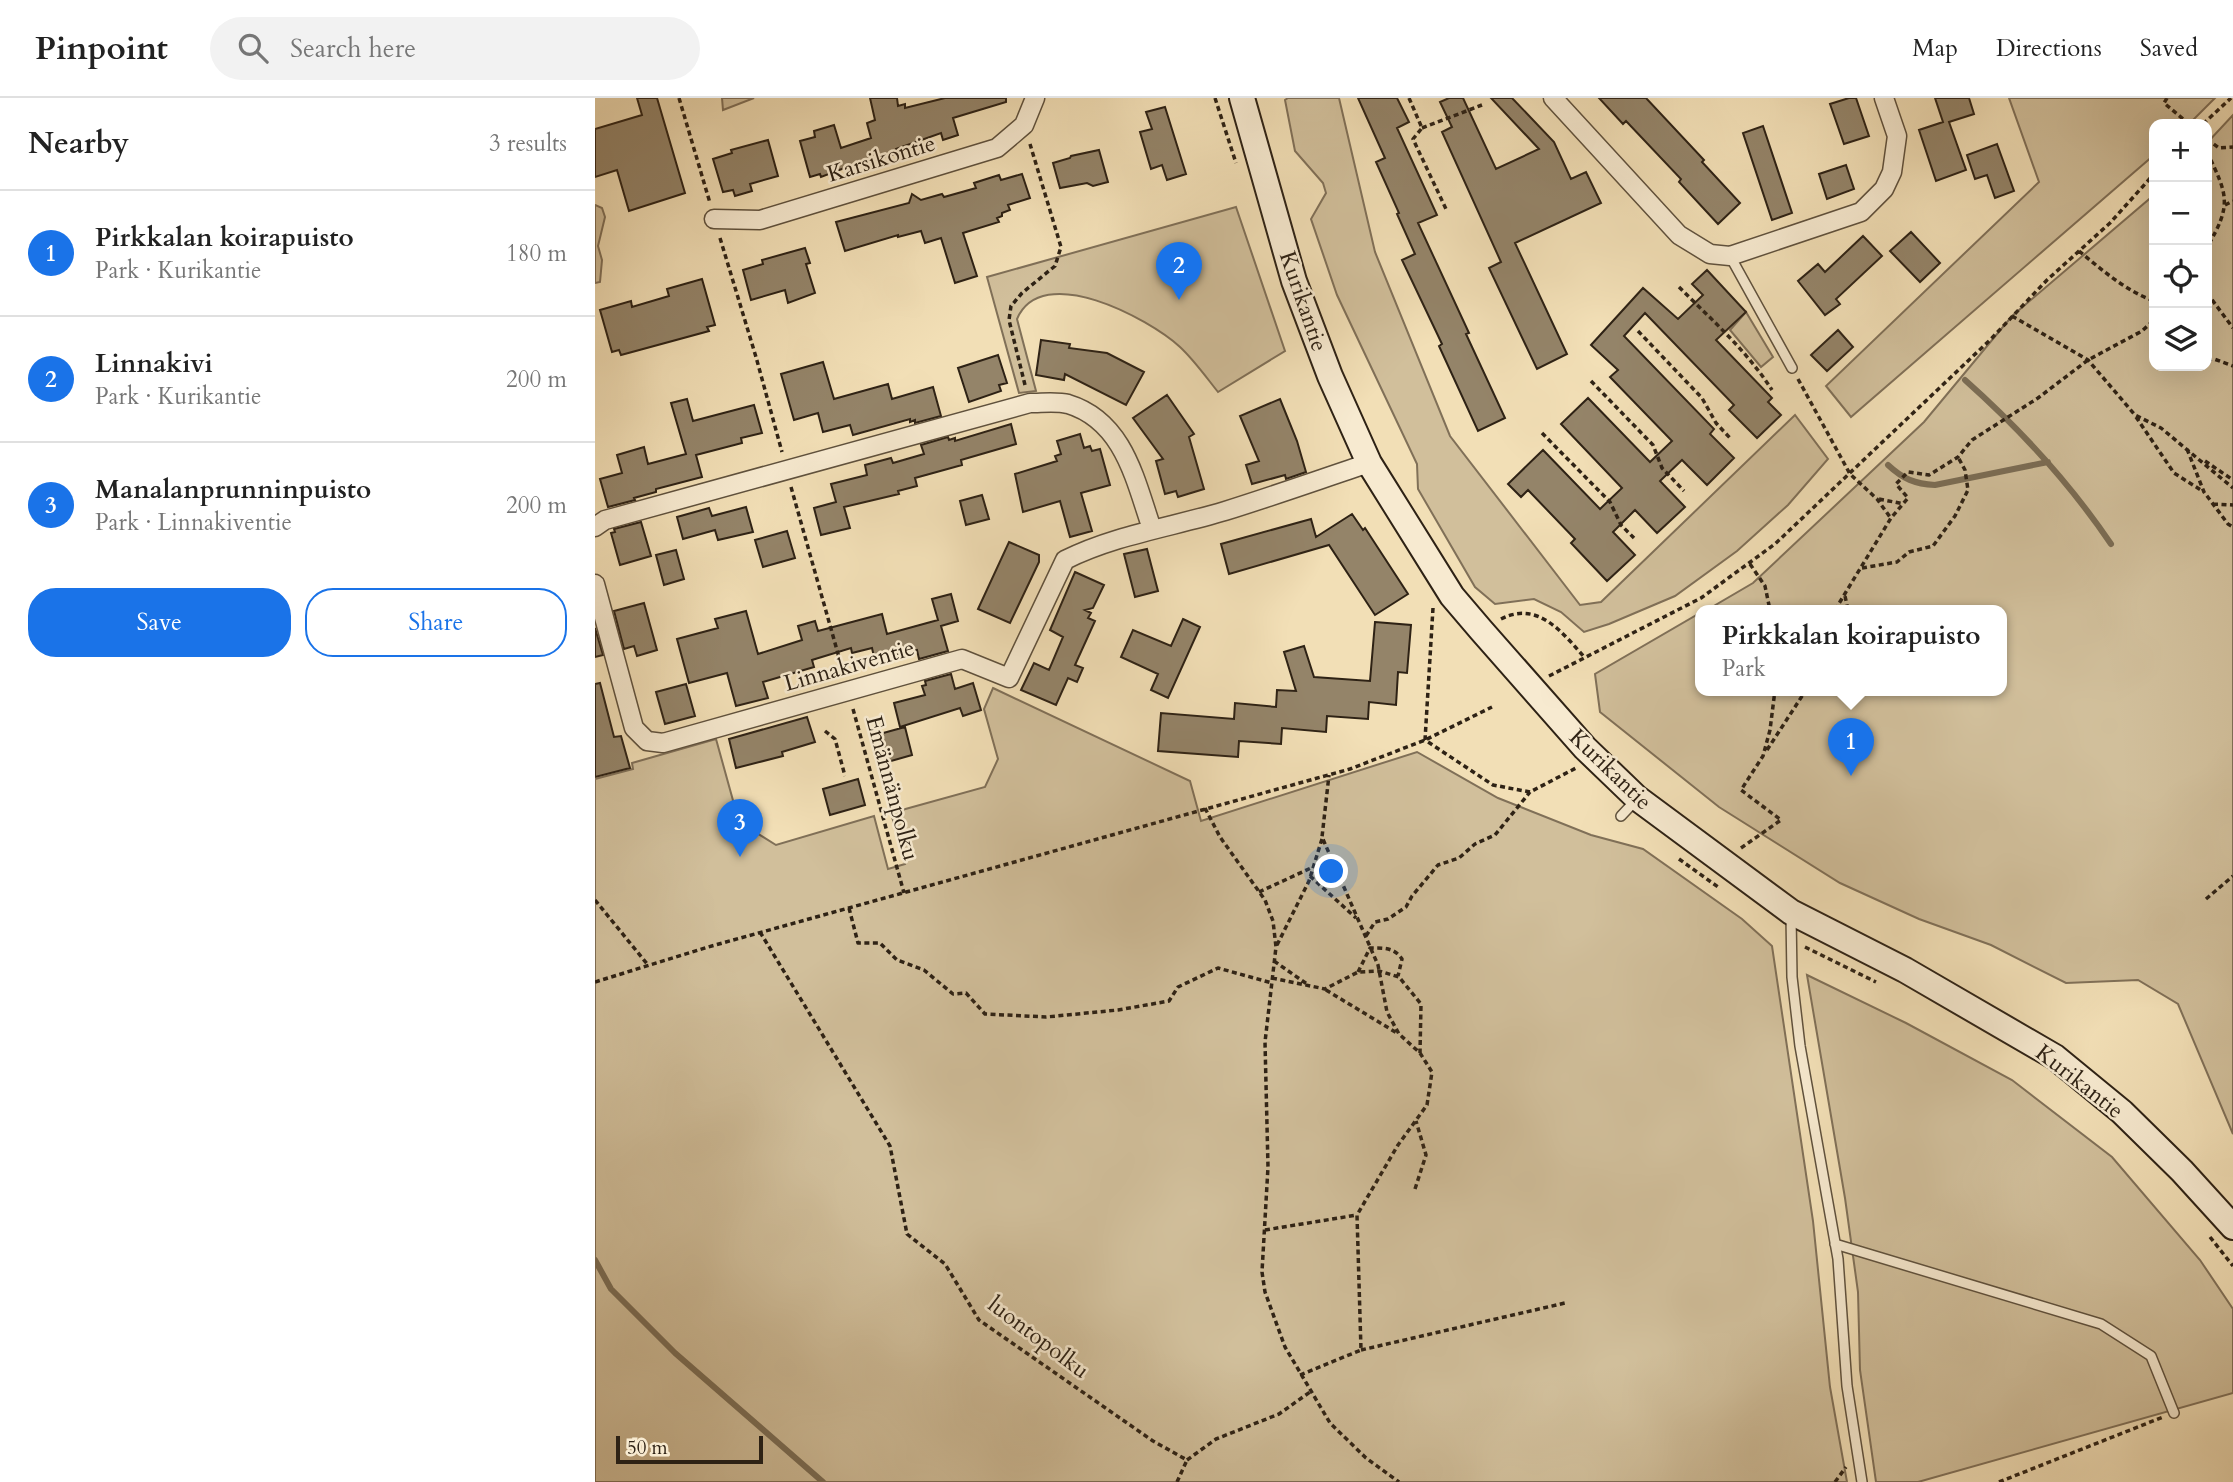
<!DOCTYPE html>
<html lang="en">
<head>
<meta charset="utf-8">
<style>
  body { margin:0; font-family:Cardo,serif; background:#f2f2f2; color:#222 }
  .controls { position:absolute; right:21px; top:21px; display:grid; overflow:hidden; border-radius:14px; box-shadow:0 7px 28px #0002 }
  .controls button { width:63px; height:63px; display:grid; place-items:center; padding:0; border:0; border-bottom:2px solid #e0e0e0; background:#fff; color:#222; font:35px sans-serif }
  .scale { position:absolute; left:21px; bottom:18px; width:147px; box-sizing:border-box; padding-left:7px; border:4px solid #2e2215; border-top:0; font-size:19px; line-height:24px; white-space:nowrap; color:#2e2215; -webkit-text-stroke:5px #f7ead0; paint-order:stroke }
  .you { position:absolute; left:737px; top:774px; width:24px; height:24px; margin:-18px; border:5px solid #fff; border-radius:50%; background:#1a73e8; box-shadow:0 0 0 10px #1a73e833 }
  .badge { display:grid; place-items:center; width:46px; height:46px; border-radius:50%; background:#1a73e8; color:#fff; font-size:23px; font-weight:700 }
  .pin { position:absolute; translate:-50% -58px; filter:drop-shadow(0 2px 4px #0008) }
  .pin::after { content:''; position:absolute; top:37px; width:24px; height:21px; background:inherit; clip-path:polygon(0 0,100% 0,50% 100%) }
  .popup { position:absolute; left:1100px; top:507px; width:312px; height:91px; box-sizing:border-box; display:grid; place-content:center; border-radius:14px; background:#fff; filter:drop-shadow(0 2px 5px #0005); font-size:23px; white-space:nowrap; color:#767676 }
  .popup b { font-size:26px; color:#222 }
  .popup::after { content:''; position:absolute; left:50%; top:100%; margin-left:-14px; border:14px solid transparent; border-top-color:#fff }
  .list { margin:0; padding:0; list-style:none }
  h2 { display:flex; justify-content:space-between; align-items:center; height:91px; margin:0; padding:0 28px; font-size:30px }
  h2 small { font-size:23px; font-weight:400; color:#767676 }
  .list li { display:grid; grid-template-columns:46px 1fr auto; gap:21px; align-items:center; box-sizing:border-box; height:126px; padding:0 28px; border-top:2px solid #e0e0e0 }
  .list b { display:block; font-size:26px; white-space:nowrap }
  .list p { margin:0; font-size:23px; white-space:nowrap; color:#767676 }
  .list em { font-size:23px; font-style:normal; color:#767676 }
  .actions { display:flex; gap:14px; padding:21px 28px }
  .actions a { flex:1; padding:16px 0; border:2px solid #1a73e8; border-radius:28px; text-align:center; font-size:24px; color:#1a73e8 }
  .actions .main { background:#1a73e8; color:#fff }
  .icon { flex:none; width:38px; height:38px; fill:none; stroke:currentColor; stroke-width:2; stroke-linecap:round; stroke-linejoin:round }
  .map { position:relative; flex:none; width:1638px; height:1384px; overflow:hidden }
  header { display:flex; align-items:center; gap:42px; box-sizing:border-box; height:98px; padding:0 35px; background:#fff; border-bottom:2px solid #e0e0e0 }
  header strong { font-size:33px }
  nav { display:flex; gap:38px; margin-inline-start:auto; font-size:24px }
  .search { width:490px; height:63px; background:#f2f2f2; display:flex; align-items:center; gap:18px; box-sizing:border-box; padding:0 24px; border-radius:38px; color:#767676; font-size:26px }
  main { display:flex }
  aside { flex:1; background:#fff }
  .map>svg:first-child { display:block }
  .green { fill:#d1bf9b; stroke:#807058; stroke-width:2 }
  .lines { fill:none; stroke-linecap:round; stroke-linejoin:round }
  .stream { stroke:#7b6d55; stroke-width:6 }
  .building { fill:#948469; stroke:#2e2215; stroke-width:2 }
  .lane-casing { stroke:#5f513d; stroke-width:12 }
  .street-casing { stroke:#5f513d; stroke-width:21 }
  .secondary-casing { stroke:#2e2215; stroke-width:28 }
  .path { stroke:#2e2215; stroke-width:3.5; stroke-dasharray:5 3.5; stroke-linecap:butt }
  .lane { stroke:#f7ead0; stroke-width:9 }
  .street { stroke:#f7ead0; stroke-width:18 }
  .secondary { stroke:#f7ead0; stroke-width:24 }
  .labels { text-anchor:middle; stroke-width:5; stroke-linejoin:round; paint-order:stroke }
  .street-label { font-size:23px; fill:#2e2215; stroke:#f7ead0 }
</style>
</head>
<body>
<header>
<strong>Pinpoint</strong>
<div class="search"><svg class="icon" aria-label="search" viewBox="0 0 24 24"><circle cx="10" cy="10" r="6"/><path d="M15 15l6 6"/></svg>Search here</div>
<nav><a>Map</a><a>Directions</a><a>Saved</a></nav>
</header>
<main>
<aside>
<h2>Nearby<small>3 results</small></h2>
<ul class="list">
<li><span class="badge">1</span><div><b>Pirkkalan koirapuisto</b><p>Park · Kurikantie</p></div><em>180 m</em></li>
<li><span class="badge">2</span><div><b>Linnakivi</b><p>Park · Kurikantie</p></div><em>200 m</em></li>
<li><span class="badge">3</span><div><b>Manalanprunninpuisto</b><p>Park · Linnakiventie</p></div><em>200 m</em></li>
</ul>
<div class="actions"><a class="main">Save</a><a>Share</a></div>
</aside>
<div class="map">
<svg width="1638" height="1384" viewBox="0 0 1638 1384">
  <rect width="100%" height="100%" fill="#f2dfb6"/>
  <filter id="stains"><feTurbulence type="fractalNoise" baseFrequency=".00286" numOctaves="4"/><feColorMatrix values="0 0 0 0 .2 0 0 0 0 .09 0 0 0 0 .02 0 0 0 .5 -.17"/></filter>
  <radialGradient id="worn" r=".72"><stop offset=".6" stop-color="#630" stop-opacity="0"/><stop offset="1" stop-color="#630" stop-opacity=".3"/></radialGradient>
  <path class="green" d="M127,0H159L128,12Z
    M693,0H744L780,154L855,338L985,507L1006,504L1200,317L1233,361L1193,407L1142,453L1080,498L1014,526L989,534L966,514L939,501L900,506L880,489L823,391L822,366L742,197L716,121L731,95L728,85L700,53L690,2Z
    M1414,0H1620L1594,26H1559V57L1256,319L1231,288L1444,84Z
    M1638,17V1036L1583,906L1543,882L1471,885L1396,847L1324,821L1245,785L1124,709L1005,614L1000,576L1105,515L1106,592H1406V512H1112L1158,485L1329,324L1417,218L1559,97V268H1612V45Z
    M0,107L7,110L10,119L3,148L7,162L5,184L0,185Z
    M641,109L690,253L623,294C611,279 599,262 585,249C553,220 447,163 422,221L441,293L424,295L392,179Z
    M1151,214L1178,259L1166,269L1135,232Z
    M398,590L595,683L606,723L822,654L903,700L996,737L1048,751L1147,821L1177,848L1218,1123L1235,1289L1252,1384H0V681L38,671L37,665L121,641L144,724L181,747L279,718L293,771L310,766L296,715L390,689L403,661L389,611Z
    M1212,877L1311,925L1417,982L1517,1059L1605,1162L1638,1211V1295L1323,1384H1281L1265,1272L1263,1194L1250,1100Z"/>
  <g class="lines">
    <path class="stream" d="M1370,282C1425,331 1474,384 1516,446
      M1293,367C1308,381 1320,386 1340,387L1453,364
      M0,1162L16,1191L80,1255L228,1384"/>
  </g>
  <path class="building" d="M42,0H62L90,95L34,113L22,72L0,79V31L47,17Z
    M275,0H302L303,8L310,6V10L350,0H411V4L358,20L363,37L348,42L346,35L301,51V56L260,66L226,79L225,76L215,79L205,43L220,39L219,33L239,27L246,50L276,40L272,25L280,22Z
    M763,0H802L814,24L802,30L842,117L823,125L874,235L871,236L910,320L883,333L844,248L847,246L807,162L820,156L802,116L804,115L781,64L790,60Z
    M854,0H868L901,71L944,51L896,0H917L959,44L976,81L991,74L1006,105L920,145L972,256L942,271L894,170L906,164L847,34L857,29L845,4Z
    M1004,0H1051L1109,62L1107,64L1145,105L1123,126L1084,84L1086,81L1031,23L1028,26Z
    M1254,0H1261L1274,38L1249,46L1235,6Z
    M1340,0H1374L1379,16L1354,24L1371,72L1341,83L1324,32L1348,24Z
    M570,9L591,76L572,82L567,67L556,71L545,34L557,31L551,14Z
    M1168,28L1197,115L1177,122L1148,35Z
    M173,42L183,78L155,86L157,93L140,98L138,92L128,94L118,61L137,55L136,52Z
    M1402,46L1419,93L1400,100L1392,77L1380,81L1372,57Z
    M504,52L513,84L498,88L492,85L465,90L458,65L475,60L476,58Z
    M1251,67L1259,91L1232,101L1224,76Z
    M427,76L435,100L413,107L415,112L407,115V118L402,120L404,124L368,135L382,178L360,185L346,140L330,145L326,133L303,139V137L250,153L241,124L314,105L317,96L326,102L347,96L349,99L381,90L379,85L404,77L406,82Z
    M1316,134L1345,165L1325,184L1295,153Z
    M1268,138L1287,158L1241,201L1245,206L1230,217L1203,183L1223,166L1230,174Z
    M210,150L215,165L211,166L220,195L193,205L190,192L156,202L148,172L168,166L167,162Z
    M1112,172L1151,214L1121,242L1177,300L1173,304L1186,317L1162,340L1134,312L1139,307L1050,215L1029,238L1119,331L1115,336L1139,360L1112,387L1087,362L1065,383L1090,409L1062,435L1040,412L1018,434L1040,457L1012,483L976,445L980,441L933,392L926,399L913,386L948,352L1005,411L1027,390L966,326L993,300L1055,364L1077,343L1015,279L1023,272L996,247L1048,190L1083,221L1108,197L1097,186Z
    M107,181L120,227L112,229L114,233L26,257L24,252L17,254L5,212L36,203L37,209L74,198L72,191Z
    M1243,232L1258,249L1232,273L1216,257Z
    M446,242L475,246L474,250L512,255L549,274L531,307L470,276L469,282L441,277Z
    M403,257L412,285L404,287L406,293L374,304L363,270Z
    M228,264L239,301L293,286L297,301L338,289L346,318L320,325V322L315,324V321L258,337L255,327L228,334L223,315L199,322L186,276Z
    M572,297L599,336L594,339L609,391L583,399L581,393L570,396L561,363L568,361L538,320Z
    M92,301L98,323L159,307L167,335L146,340L147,345L101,357L107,379L61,391V394L39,400L40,402L13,409L5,381L27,375L22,357L49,349L53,366L91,356L76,305Z
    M685,301L702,343L711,374L691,381L690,377L657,386L651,367L664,363L645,318Z
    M416,326L421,346L366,362L367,367L320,380L322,388L303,393L304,396L249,409L255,430L226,437L219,410L241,404L236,386L272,377L270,367L296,360L298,365L329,356L326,347L353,339L354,342L360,340V343Z
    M485,336L489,350L495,348L497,353L505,351L515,387L486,395L497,433L475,439L465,403L428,414L420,376L462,363L460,358L466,356L462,343Z
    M387,397L394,421L371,427L365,403Z
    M151,409L158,434L123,442L120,432L88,441L82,419L114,410L117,418Z
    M757,416L768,432L770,430L813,496L780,517L734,447L634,476L626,446L716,421L721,439Z
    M46,424L56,458L25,467L16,435L20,434L19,431Z
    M192,433L200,460L168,469L160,442Z
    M414,444L444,457V464L415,525L383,511Z
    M552,451L563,493L540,499L529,456Z
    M81,452L89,481L69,487L61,457Z
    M480,474L509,487L498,510L490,512L496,515L493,520L500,523L480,567L488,570L482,584L473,580L461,607L426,592L439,565L454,572L468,539L455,532Z
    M356,496L363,523L346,528L353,553L324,561L322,552L280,563L277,550L257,555L256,550L217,562L219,569L168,584L173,600L141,608L132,575L94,585L82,541L123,530L120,521L151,513L163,556L207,542L203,528L220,523L223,533L287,516L292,536L343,522L337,501Z
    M49,505L62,552L42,558L39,548L29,551L19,513Z
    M588,521L605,529L573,600L556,592L563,576L526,559L538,532L576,548Z
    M780,524L816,527L812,575L803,574L801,607L774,604L773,621L732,618L731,634L687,630L686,646L644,643L643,659L563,653L566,615L639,621L640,605L681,609L682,592L701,593L689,554L709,548L719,579L775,583Z
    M0,530L8,557L0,559Z
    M356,576L360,591L378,585L386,612L368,618L365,610L305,629L299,605L330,597L327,588L331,587L330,583Z
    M5,585L19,639L26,638L35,670L0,679V586Z
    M91,586L100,618L70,626L61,594Z
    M212,619L220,644L187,654L188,658L141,670L134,641Z
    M310,629L317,657L289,665L281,637Z
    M263,681L270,707L235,717L228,691Z"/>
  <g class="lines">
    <defs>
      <path id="lane" d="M1135,158L1197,270
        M1026,718L1041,702
        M1196,817L1197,879L1205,948L1243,1161L1252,1288L1267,1384
        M1240,1146L1506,1226L1556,1258L1579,1315"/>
      <path id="street" d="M958,0L1084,137L1115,156L1135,158L1266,114L1289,91L1297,74L1302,38L1289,0
        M119,121L165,122L402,50L429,27L440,0
        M0,429L10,422L435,305C447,305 462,303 473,306C529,323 540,382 557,431
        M0,486L39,630L52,643L68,645L367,561L414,580L470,462C520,437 577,429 630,413C678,398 726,381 774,365"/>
      <path id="secondary" d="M647,0L699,183L735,278L774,365L857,498L886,532L990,650L1042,700L1196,814L1310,872L1460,959L1527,1014L1587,1073L1638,1129"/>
    </defs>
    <use href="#lane" class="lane-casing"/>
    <use href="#street" class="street-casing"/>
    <use href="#secondary" class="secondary-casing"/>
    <path class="path" d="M84,0L115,105
      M620,0L641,65
      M814,0L827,30L818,41L851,111
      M1572,0L1569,5L1594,26
      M1608,26L1636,0
      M827,30L887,7
      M1612,41L1624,50L1638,49
      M1612,54C1632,96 1638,106 1612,149
      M1630,107L1638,103
      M125,140L161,259L187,354
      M1484,153C1507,172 1531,193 1559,203
      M1084,189C1117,222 1152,253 1177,292
      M1612,195L1638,230
      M1417,218L1493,262L1540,317L1566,330L1638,390
      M1043,233L1107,300L1121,325L1135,340
      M1612,262L1619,261L1638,268
      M1203,281L1255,376L1282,401L1295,419
      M996,283L1058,347L1067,370L1089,393
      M430,287L414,222L416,208L427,195L460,168L466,149L435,46
      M1541,319L1579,375L1609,394
      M947,335L1015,404L1026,427L1039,440
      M1592,351L1609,394L1633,426L1638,429
      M1610,363L1638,382
      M196,389L249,577
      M1284,401L1309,406
      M1618,406L1638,407
      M1155,466L1170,488L1175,512
      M1267,470L1302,464L1314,454L1338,448L1360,418L1373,392L1370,372L1363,359
      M1250,498L1253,512
      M838,510L830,642L898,687L935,694L981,670
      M1240,512L1296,420L1313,400L1301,386L1313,374L1334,377L1363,359L1377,342L1443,300L1493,262L1547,233L1559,222
      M906,521C943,502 968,535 990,560
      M954,578L1106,500L1180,446L1395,242L1452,182L1515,125L1559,76
      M258,611L309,795
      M230,633L240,641L250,678
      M1172,652L1211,592
      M610,710L625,739L670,802L678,823L681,849L670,944L673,1069L667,1174L670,1194L690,1249L735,1325L771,1360L804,1384
      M1146,750L1186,722L1146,692L1168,658L1175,632L1180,592
      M1084,761L1123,789
      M715,778L761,820
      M664,794L716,770
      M1611,801L1638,778
      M0,802L53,867
      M254,810L263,845H285L302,862L329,872L358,896L371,895L390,916L451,919L523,912L574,903L583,889L623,870L677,885
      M165,834L295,1048L312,1136L350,1166L384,1222L558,1343L592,1362
      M771,838L780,824L793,821L811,809L817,798L843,767L864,760L880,746L900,737L935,694
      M682,847L714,783L727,741
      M1210,849L1281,884
      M679,863L712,886
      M763,874L775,850C788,850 799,849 807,861L803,878
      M677,880L730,891L763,874L784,873L804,879L826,906L825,955
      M0,884L113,849L755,671L830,642L897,609
      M731,892L802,935
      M820,1091L831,1057L821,1023
      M670,1132L762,1117
      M1615,1139L1638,1168
      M766,1252L970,1205
      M705,1277L766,1252L762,1117L803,1047L832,1007L837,974L825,955L804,936L792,914L783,867L727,739L734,677
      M592,1362L621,1341L684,1316L715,1294
      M582,1384L592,1362
      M1240,1384L1251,1369
      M1404,1384L1568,1319"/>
    <use href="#lane" class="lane"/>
    <use href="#street" class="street"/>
    <use href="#secondary" class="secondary"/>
  </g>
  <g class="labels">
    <g class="street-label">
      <text transform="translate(286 60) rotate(-17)" y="8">Karsikontie</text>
      <text transform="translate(709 203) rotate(71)" y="8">Kurikantie</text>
      <text transform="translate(254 567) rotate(-16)" y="8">Linnakiventie</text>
      <text transform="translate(1016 671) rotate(44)" y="8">Kurikantie</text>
      <text transform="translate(298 690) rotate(75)" y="8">Emännänpolku</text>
      <text transform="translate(1485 983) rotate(38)" y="8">Kurikantie</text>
      <text transform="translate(444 1239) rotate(37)" y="8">luontopolku</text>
    </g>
  </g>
  <rect width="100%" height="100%" filter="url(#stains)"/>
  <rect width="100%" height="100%" fill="url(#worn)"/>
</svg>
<div class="controls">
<button>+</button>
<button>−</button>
<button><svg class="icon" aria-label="locate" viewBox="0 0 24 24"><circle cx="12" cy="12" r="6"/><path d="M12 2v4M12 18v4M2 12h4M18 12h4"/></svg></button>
<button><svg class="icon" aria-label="layers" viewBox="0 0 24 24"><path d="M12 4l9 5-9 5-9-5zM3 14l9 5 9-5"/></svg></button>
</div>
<div class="scale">50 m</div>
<div class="you"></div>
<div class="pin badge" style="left:1256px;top:678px">1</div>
<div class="popup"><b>Pirkkalan koirapuisto</b>Park</div>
<div class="pin badge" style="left:584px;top:202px">2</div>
<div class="pin badge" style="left:145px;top:759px">3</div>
</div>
</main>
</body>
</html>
